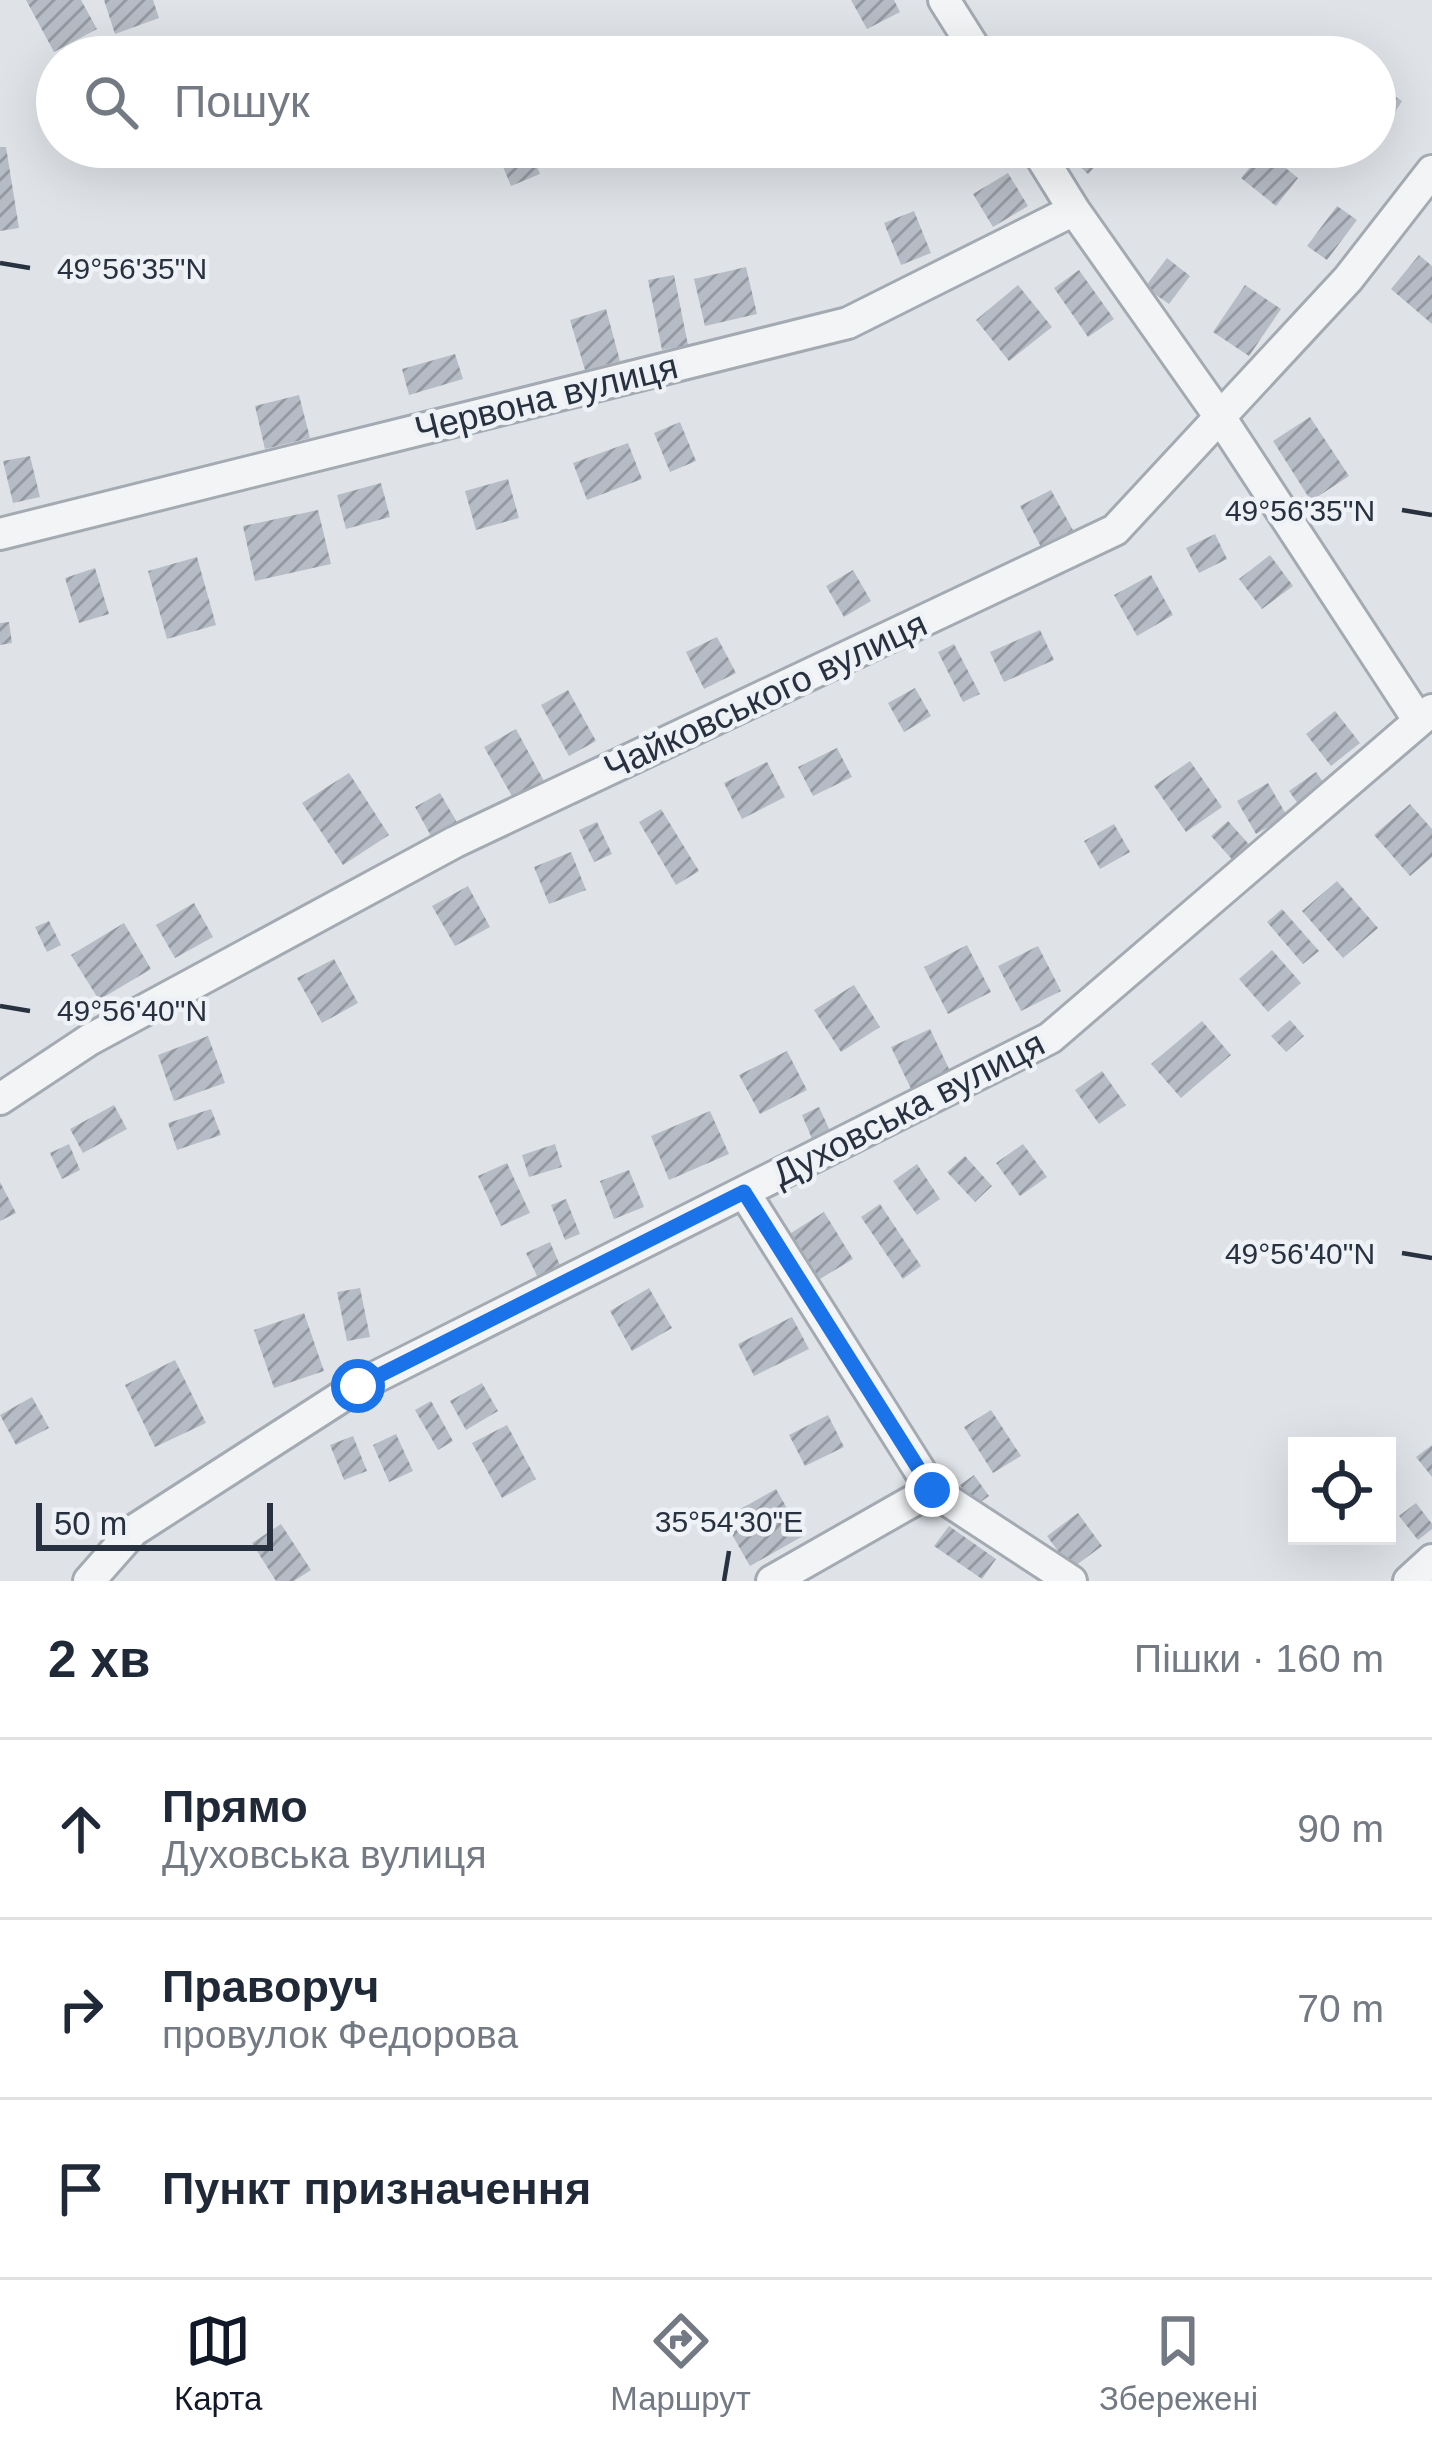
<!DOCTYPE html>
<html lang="uk">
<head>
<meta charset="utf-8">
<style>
  body { margin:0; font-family:Helvetica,sans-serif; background:#f6f6f7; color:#1f2937 }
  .controls { position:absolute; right:36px; bottom:36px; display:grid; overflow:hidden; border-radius:0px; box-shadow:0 12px 48px #0002 }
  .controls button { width:108px; height:108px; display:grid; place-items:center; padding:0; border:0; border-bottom:3px solid #e0e1e3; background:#fff; color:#1f2937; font:60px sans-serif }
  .scale { position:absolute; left:36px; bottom:30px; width:237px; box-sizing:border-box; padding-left:12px; border:6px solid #28313f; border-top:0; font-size:33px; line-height:42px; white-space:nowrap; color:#28313f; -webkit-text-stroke:9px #eef2f6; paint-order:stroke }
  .stop { position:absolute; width:36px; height:36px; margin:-27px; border:9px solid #1a73e8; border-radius:50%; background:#fff }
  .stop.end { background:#1a73e8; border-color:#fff; box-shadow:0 3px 12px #0008 }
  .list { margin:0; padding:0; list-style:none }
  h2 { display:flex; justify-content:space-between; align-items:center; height:156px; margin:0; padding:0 48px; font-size:51px }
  h2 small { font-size:39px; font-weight:400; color:#747a83 }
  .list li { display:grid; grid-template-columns:78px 1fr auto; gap:36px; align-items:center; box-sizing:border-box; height:180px; padding:0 48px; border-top:3px solid #e0e1e3 }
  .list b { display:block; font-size:45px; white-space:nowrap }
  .list p { margin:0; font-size:39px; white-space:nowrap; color:#747a83 }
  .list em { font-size:39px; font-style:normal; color:#747a83 }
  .icon { flex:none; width:66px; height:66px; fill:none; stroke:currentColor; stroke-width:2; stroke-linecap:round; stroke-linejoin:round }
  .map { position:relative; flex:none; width:1432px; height:1581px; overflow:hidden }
  .search { position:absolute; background:#fff; box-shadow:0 12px 48px #0002; left:36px; right:36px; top:36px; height:132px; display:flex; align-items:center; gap:30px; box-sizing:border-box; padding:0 42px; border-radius:66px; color:#747a83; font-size:45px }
  .sheet { height:696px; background:#fff }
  nav { display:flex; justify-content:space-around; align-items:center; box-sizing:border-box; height:168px; border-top:3px solid #e0e1e3; background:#fff; font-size:33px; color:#747a83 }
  nav a { display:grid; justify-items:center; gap:6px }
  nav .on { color:#111827 }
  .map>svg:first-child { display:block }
  .building { fill:url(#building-hatch) }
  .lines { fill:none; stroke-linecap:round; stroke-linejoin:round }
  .minor-casing { stroke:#a4aab2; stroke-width:36 }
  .minor { stroke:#f2f4f6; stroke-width:30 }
  .route { stroke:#1a73e8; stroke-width:15 }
  .ticks { fill:none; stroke:#28313f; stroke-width:4.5 }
  .labels { text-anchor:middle; stroke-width:9; stroke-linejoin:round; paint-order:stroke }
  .street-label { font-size:36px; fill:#28313f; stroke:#eef2f6 }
  .ticks-label { font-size:30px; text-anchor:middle; fill:#28313f; stroke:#eef2f6; stroke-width:9; stroke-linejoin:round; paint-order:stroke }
</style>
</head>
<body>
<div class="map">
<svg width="1432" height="1581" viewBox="0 0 1432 1581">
  <defs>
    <pattern id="building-hatch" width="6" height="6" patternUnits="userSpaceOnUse" patternTransform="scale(3)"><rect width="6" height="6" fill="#b6bcc5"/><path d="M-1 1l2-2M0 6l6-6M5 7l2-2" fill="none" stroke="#9499a1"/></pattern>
  </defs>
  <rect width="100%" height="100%" fill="#dfe3e8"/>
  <path class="building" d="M26,0H81L97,29L54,52Z
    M104,0H153L159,18L115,34Z
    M851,0H894L900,12L867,29Z
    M1041,40L1060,57H1025Z
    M1375,83L1402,101L1375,144Z
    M0,147H6L19,228L0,231Z
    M516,147H529L540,174L511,186L498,155Z
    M1058,147H1113L1088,174Z
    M1264,150L1298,178L1276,206L1241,178Z
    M1008,173L1028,206L993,227L973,194Z
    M1337,206L1357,220L1327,260L1307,246Z
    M914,211L931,253L901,265L884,223Z
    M1419,255L1432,266V324L1391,289Z
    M1167,258L1190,276L1169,304L1145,287Z
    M746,267L757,314L705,326L694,279Z
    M1079,270L1114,319L1088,337L1054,288Z
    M674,275L688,345L662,350L648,280Z
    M1018,285L1052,327L1009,361L976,320Z
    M1245,285L1281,309L1249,356L1213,332Z
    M606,309L620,361L585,370L570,320Z
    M455,354L463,379L409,395L402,369Z
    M299,395L310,438L265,449L255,406Z
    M1310,417L1349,476L1311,501L1273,441Z
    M680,422L696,461L670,472L654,433Z
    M628,443L642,479L587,500L573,463Z
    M30,456L40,497L13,503L3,461Z
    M508,479L519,518L476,530L465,491Z
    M381,483L390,517L346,529L337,495Z
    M1051,490L1073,530L1041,547L1020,506Z
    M318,510L331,564L255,581L243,526Z
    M1215,534L1227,559L1199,573L1186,548Z
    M1270,555L1293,586L1262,609L1239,579Z
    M197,557L216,625L167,639L148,571Z
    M95,568L109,614L79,623L65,578Z
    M853,570L871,601L844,617L826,586Z
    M1151,575L1173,615L1137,636L1114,595Z
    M9,622L12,643L0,645V623Z
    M1040,630L1054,660L1004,682L990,652Z
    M717,637L736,673L704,689L686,652Z
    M954,644L980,694L963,702L938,652Z
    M915,688L931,716L904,732L888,703Z
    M568,690L596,741L569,756L541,705Z
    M1335,711L1360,743L1331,766L1306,734Z
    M516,729L544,781L513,798L484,747Z
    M837,748L852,777L813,796L798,767Z
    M1190,761L1222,807L1186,832L1154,786Z
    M767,762L785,797L742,819L724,783Z
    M1316,772L1328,789L1301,808L1289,791Z
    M349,773L389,835L343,865L302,803Z
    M1268,783L1287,816L1256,834L1237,801Z
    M440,793L458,824L432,838L415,807Z
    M1410,804L1432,829V857L1410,876L1374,835Z
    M661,809L699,871L676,885L639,822Z
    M1228,821L1255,851L1238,866L1211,836Z
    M597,822L612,854L594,862L579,830Z
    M1114,824L1130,852L1100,869L1084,841Z
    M571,852L586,890L549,904L534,867Z
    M1337,881L1378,928L1343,958L1302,911Z
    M468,886L490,927L455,946L432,906Z
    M194,903L213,937L175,958L156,925Z
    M1282,909L1319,951L1303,964L1267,922Z
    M49,921L61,945L47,952L35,927Z
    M124,923L151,969L99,1000L71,955Z
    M967,945L991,992L948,1014L924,967Z
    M1038,946L1061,991L1021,1011L998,966Z
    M1272,950L1301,983L1268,1012L1239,979Z
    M334,959L358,1003L322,1023L297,978Z
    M854,985L880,1027L841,1052L814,1010Z
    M1290,1020L1304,1036L1286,1052L1271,1036Z
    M1202,1021L1231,1055L1181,1098L1151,1064Z
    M930,1029L951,1073L912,1091L891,1047Z
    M208,1036L225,1083L174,1101L158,1055Z
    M787,1051L807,1090L760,1114L739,1075Z
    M1102,1071L1126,1105L1099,1124L1075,1090Z
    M114,1105L127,1129L83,1153L70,1129Z
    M819,1107L831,1133L813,1141L802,1115Z
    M211,1109L221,1135L177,1150L168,1123Z
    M710,1111L729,1154L669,1180L651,1136Z
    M69,1144L80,1170L62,1179L50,1153Z
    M555,1144L562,1167L529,1177L522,1155Z
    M1023,1144L1047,1177L1020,1196L996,1163Z
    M965,1156L992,1186L975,1202L947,1172Z
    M507,1163L530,1213L501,1226L478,1176Z
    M917,1164L940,1199L917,1215L893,1181Z
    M629,1170L644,1207L614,1219L600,1181Z
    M0,1182L16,1213L0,1221Z
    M566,1199L580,1234L565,1240L551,1205Z
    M880,1204L921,1266L903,1279L861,1217Z
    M824,1212L853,1259L820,1279L791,1233Z
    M550,1242L562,1270L539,1280L526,1253Z
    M360,1288L370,1337L347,1341L337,1292Z
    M649,1288L672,1328L632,1351L610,1311Z
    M304,1313L324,1371L274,1388L254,1330Z
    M792,1317L809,1349L754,1376L738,1344Z
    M175,1360L206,1423L155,1447L125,1385Z
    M482,1383L498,1411L466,1430L450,1401Z
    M32,1397L49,1428L16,1445L0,1415Z
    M431,1401L453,1441L438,1450L415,1410Z
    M991,1410L1021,1456L993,1473L964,1427Z
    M828,1415L844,1447L805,1466L789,1435Z
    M507,1425L536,1479L502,1498L472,1443Z
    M396,1434L413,1471L389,1482L373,1445Z
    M353,1436L367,1471L344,1480L330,1445Z
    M1432,1445V1477L1416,1457Z
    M974,1475L989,1496L975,1506L960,1485Z
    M776,1489L803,1536L750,1566L723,1519Z
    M1416,1503L1432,1524V1529L1418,1540L1399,1516Z
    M1078,1513L1102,1546L1071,1569L1047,1536Z
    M281,1524L311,1570L294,1581H276L252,1543Z
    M949,1526L996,1559L982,1579L934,1546Z"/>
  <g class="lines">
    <defs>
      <path id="minor" d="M944,0L980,57
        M1035,147L1074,210L1220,417L1419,721
        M0,534L848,323L1074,210
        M0,1099L89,1040L455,842L1115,530L1348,279L1432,171
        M744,1192L932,1490L1071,1581
        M89,1581L133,1531L358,1386L1050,1038L1432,710
        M772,1581L932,1490
        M1409,1581L1432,1560"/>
    </defs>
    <use href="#minor" class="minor-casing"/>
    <use href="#minor" class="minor"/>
  </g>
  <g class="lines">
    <path class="route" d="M358,1386L744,1192L932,1490"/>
  </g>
  <path class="ticks" d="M0,263L30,268M1402,510L1432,515M0,1006L30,1011M1402,1253L1432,1258M724,1581L729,1551"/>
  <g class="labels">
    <g class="street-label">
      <text transform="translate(546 397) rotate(-14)" y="13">Червона вулиця</text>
      <text transform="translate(765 695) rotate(-25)" y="13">Чайковського вулиця</text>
      <text transform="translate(908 1108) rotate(-27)" y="13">Духовська вулиця</text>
    </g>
  </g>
  <g class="ticks-label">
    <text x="132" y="279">49°56'35"N</text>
    <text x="1300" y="521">49°56'35"N</text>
    <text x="132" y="1021">49°56'40"N</text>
    <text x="1300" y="1264">49°56'40"N</text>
    <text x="729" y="1532">35°54'30"E</text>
  </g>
</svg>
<div class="controls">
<button><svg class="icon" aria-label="locate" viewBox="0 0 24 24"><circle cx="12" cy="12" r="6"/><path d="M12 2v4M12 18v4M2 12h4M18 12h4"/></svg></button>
</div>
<div class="scale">50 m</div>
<div class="stop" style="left:358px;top:1386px"></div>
<div class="stop end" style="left:932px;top:1490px"></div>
<div class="search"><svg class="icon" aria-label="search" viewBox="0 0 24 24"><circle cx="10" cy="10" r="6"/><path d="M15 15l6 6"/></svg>Пошук</div>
</div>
<section class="sheet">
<h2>2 хв<small>Пішки · 160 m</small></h2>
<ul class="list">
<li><svg class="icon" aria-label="ahead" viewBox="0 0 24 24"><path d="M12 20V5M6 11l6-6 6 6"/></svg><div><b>Прямо</b><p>Духовська вулиця</p></div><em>90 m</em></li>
<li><svg class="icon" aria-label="right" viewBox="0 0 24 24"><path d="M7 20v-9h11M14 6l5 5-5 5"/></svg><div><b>Праворуч</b><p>провулок Федорова</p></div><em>70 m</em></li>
<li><svg class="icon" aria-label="arrive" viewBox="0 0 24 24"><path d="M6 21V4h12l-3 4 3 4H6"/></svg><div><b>Пункт призначення</b></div></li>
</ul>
</section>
<nav>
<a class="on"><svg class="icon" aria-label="map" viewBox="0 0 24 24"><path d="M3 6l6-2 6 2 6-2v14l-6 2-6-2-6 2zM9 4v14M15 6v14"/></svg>Карта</a>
<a><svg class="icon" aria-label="directions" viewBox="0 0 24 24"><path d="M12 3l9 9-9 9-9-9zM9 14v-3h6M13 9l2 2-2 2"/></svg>Маршрут</a>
<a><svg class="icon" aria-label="saved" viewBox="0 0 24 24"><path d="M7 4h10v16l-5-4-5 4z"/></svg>Збережені</a>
</nav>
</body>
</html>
